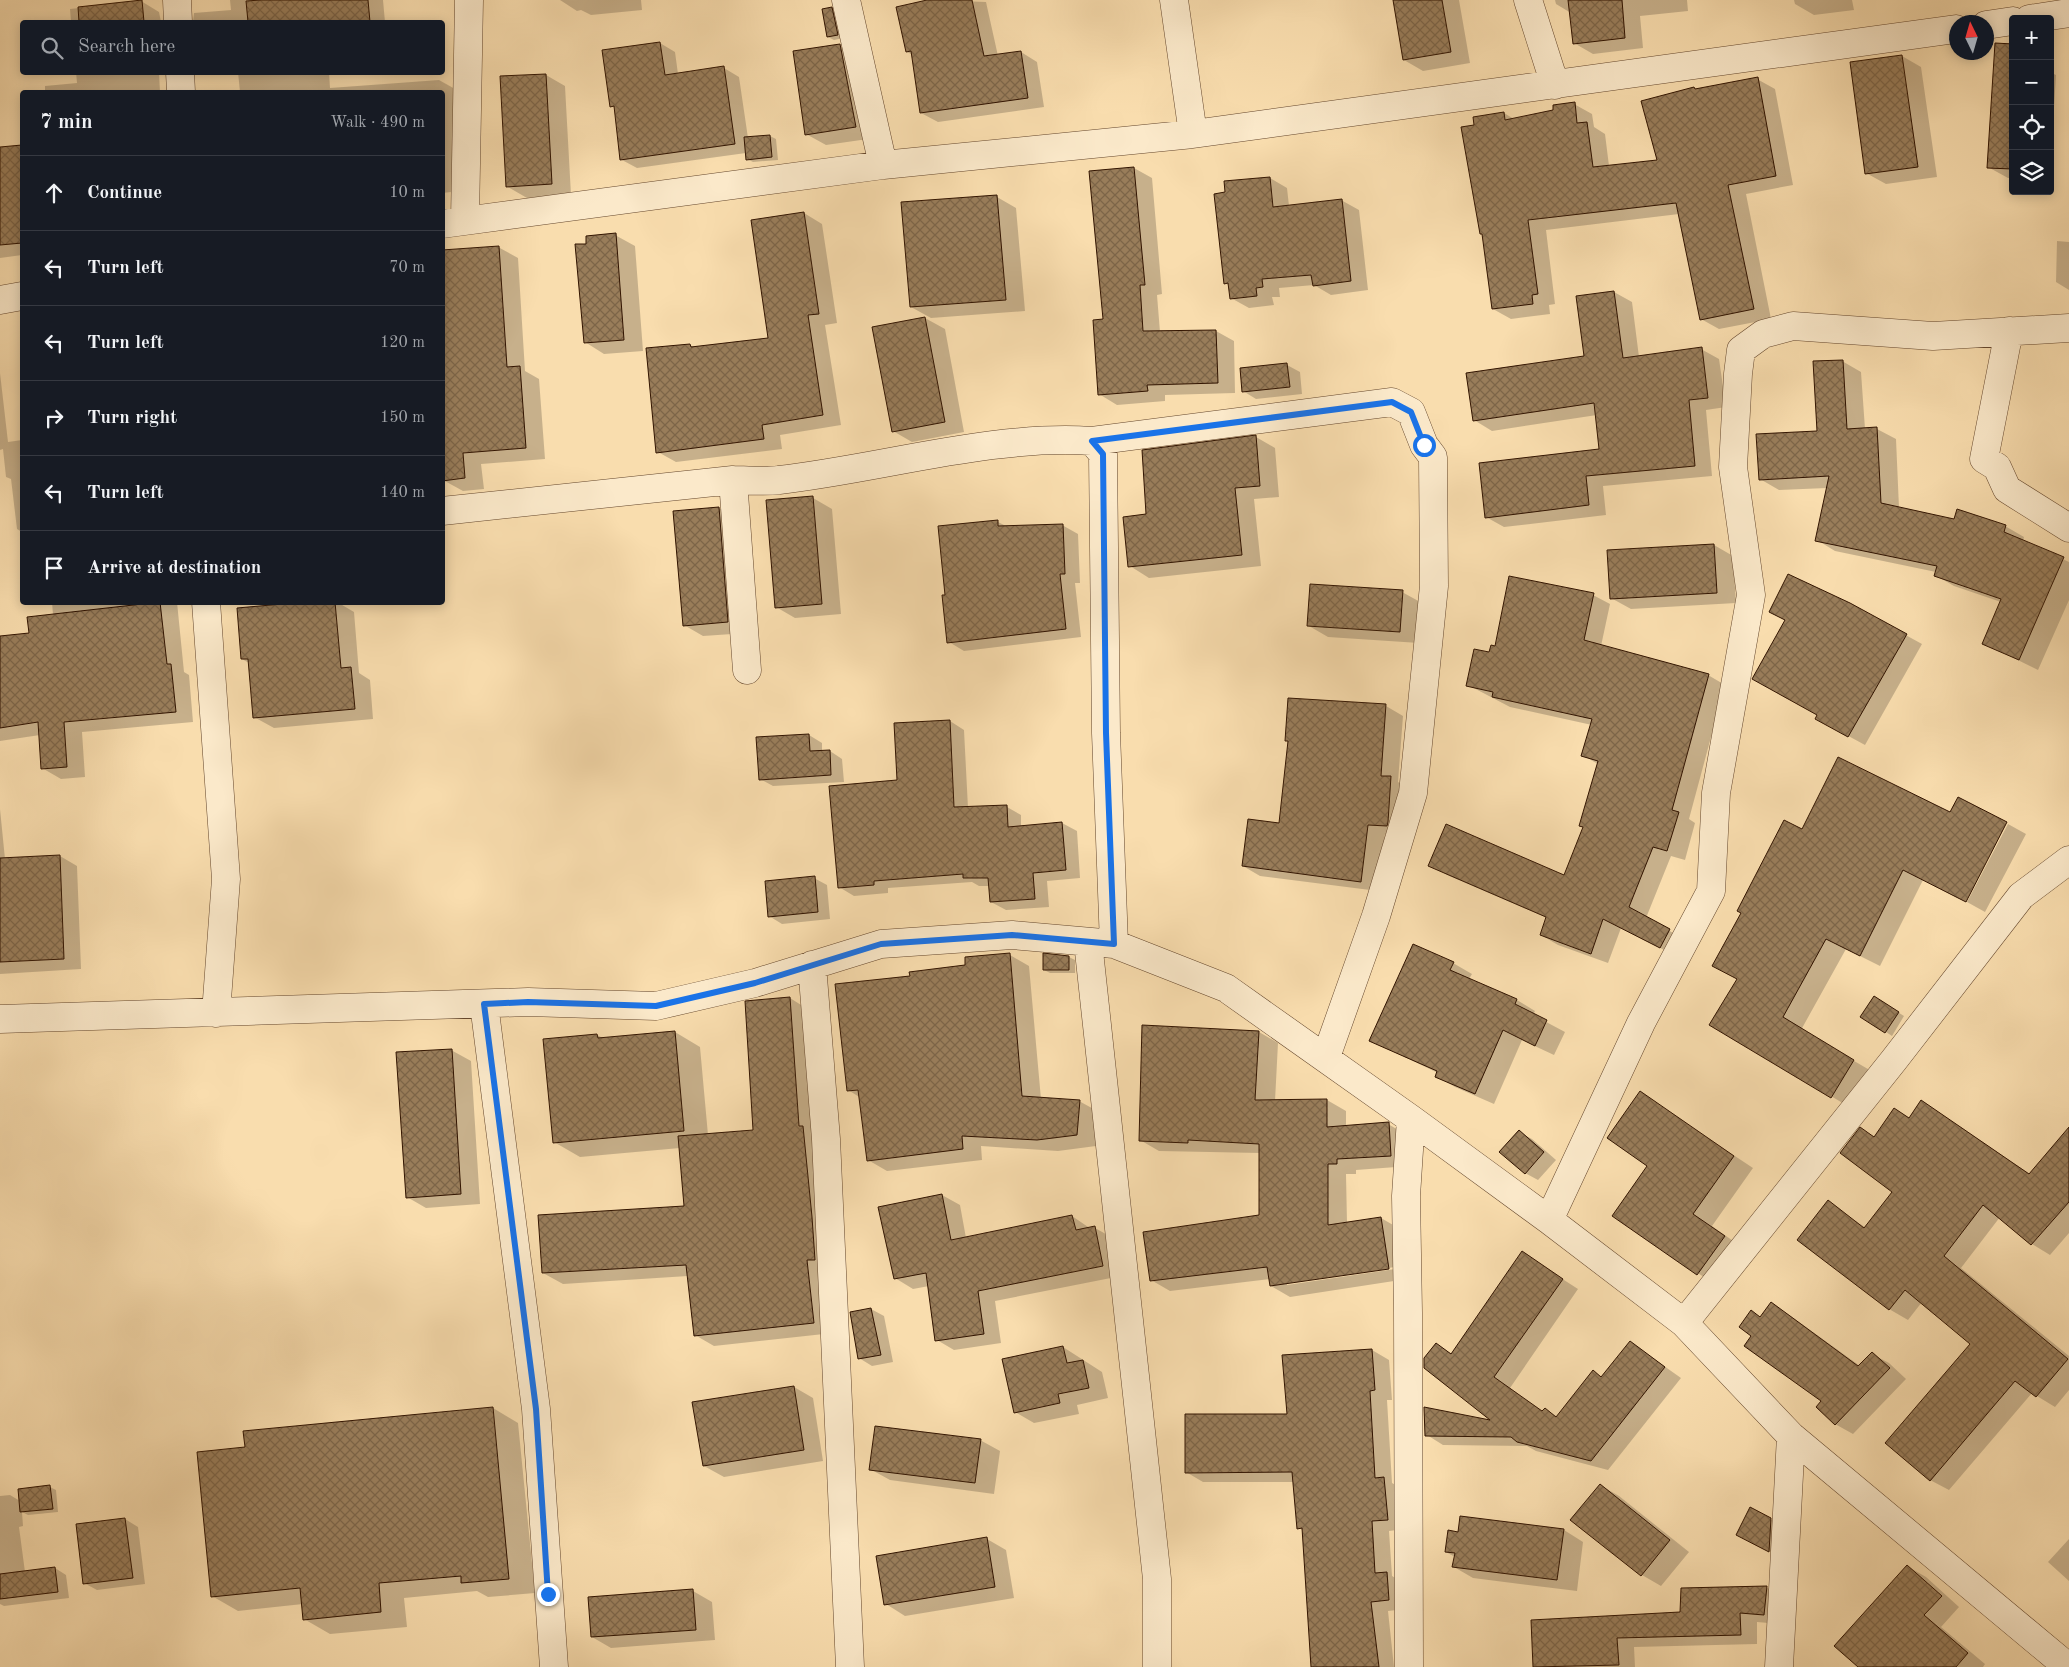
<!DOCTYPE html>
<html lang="en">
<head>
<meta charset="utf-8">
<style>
  body { margin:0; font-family:"Old Standard TT",serif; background:#20242c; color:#f1f3f6 }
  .controls { position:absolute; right:15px; top:15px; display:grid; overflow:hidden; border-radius:5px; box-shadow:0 2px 12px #0003 }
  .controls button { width:45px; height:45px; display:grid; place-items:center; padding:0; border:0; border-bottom:1px solid #363941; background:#171b24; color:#f1f3f6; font:25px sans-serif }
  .compass { position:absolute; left:1949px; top:15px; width:45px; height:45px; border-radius:50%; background:#171b24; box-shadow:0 2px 12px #0003; rotate:355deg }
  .stop { position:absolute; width:15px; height:15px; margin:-11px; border:4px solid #1a73e8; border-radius:50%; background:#fff }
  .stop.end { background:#1a73e8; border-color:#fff; box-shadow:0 1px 5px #0008 }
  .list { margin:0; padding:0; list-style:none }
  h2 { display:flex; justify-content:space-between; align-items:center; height:65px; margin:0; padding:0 20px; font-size:21px }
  h2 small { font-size:16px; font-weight:400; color:#9ea1a6 }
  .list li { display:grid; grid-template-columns:32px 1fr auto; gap:15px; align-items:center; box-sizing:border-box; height:75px; padding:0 20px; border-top:1px solid #363941 }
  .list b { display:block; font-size:19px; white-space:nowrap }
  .list em { font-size:16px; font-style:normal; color:#9ea1a6 }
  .icon { flex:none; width:28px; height:28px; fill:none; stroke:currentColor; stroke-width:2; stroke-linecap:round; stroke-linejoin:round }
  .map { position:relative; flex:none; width:2069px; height:1667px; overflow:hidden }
  .search { position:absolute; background:#171b24; box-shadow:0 2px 12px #0003; left:20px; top:20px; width:425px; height:55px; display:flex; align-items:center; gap:12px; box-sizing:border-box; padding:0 18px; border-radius:5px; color:#9ea1a6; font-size:19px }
  .panel { position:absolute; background:#171b24; box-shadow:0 2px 12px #0003; left:20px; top:90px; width:425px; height:515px; border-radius:5px }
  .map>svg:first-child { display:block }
  .shadow { fill:#0003; fill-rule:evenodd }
  .building { fill:url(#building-cross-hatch); stroke:#321400 }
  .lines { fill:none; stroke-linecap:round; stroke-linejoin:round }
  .street-casing { stroke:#64462c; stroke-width:29 }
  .street { stroke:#fbe9ca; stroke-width:28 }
  .route { stroke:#1a73e8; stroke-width:6 }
</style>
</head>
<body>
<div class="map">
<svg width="2069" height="1667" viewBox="0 0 2069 1667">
  <defs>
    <pattern id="building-cross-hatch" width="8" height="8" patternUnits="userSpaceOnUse" patternTransform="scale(1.25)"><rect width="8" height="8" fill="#997d5a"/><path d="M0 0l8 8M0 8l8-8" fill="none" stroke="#7d6548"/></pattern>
  </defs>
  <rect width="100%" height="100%" fill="#f9ddae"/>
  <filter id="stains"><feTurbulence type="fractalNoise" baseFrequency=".004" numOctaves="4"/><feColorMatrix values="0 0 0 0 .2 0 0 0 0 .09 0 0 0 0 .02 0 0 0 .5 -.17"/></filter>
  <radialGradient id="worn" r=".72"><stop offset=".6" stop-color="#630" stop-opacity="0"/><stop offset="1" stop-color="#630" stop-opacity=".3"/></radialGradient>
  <path class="shadow" d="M230,0H383L385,22H193L194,13L231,10Z
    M641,0L642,10L591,15L581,10L577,11L560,0Z
    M933,0L986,2L998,56L1021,52L1037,62L1044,107L938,122L921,113L913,55L907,52Z
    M1394,0H1459L1470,63L1423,71L1404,60Z
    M1555,0H1687L1688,11L1640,16L1643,48L1593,54L1574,43L1571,13L1556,4Z
    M1794,0H1852L1854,10L1814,15L1795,4Z
    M141,1L159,12L161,22H71L70,9Z
    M831,9L837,12L843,38L834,40L828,37Z
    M660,43L675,52L678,74L724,68L739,77L748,138L770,136L776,139L778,160L753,162L747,159L746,153L637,168L622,160L615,108L611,106Z
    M840,46L859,57L875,138L826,145L806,134Z
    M1902,56L1921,67L1937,177L1886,184L1866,173Z
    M2013,63V178H2008L1988,167Z
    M76,72H159L160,92H45V86L77,83Z
    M238,72H329L330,88L439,80L455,89L461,191L442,193V92H240Z
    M2050,72L2056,75L2050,173Z
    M546,75L565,86L571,195L527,198L508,187Z
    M1757,79L1775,89L1793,185L1746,194L1771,319L1719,329L1701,319L1679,214L1546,230L1555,304L1549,305L1550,314L1511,319L1493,309L1483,235L1481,233L1476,126L1504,113L1514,119L1555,111L1574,104L1592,114L1594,127L1605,134L1609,166L1658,161L1694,88L1697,90Z
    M22,147V255L0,258V148Z
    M1134,168L1152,178L1162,294L1157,295L1160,332L1216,331L1234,341L1235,393L1165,395V401L1117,405L1099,394L1104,320Z
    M1270,178L1287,188L1289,206L1341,200L1359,210L1368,290L1331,295L1314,285L1279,288L1280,297H1272L1274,305L1249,308L1231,298L1230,286L1225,283V182Z
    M997,197L1016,208L1025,311L931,318L911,307Z
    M804,213L822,224L837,323L825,325L841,425L780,435L782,449L676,462L658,452L690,345L695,348L769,339Z
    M615,235L635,246L643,351L604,354L585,342L587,245Z
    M2057,241L2069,242V290L2056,282Z
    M498,247L518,258L525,371L539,379L545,459L481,464L484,489L463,491L443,480Z
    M1614,292L1632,302L1639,357L1701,349L1719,359L1726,407L1706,410L1712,476L1603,486L1606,515L1504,527L1486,517L1600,450L1597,415L1492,431L1474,420L1585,357Z
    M925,318L945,329L964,432L912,442L893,431Z
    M1842,361L1861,372L1865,429H1877L1896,439L1899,508L1954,520L2005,526L2024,537L2023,541L2069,562V600L2038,670L1983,643L2001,602L1954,586L1935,575L1936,572L1835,551L1817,540L1827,488L1779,490L1760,479L1819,432Z
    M1287,365L1300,372L1302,394L1256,399L1243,391Z
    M0,373L8,442L22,440V532L17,529L11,479L6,477L3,449L0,450Z
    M1256,437L1275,448L1279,497L1254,499L1261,566L1149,578L1130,566L1147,516Z
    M813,498L832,509L841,614L795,618L776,607Z
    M719,508L738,519L747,633L703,636L684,625Z
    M998,522L1008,527L1062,525L1078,534L1080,583H1075L1081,637L964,651L949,642L946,596Z
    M1714,545L1733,556L1736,603L1631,609L1611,598Z
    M1402,592L1422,603L1419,643L1328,637L1309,626Z
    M1593,595L1610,604L1601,646L1708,675L1725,685L1689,819L1695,823L1685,860L1671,856L1646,918L1686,940L1678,957L1621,928L1608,963L1558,945L1541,935L1547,918L1447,875L1429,865L1564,876L1584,827L1598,764L1582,755L1592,725L1510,707L1468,685L1496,647Z
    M52,602H177L184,672L189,675L193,722L82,732L85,777L61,779L42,768L40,735L0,741V637L30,634L53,615Z
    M320,602H337L354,612L359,673L370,680L373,719L274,728L254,717L249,663L242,659Z
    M1849,604L1922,644L1865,745L1817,719L1819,715L1786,621L1771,612Z
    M1386,706L1403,716L1398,782L1408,788L1404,835L1385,834L1378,891L1260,876L1243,866Z
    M950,721L964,730L968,808L1007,807L1021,815V827L1062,823L1077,831L1080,878L1047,881L1049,907L1006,910L991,902L990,886H979L972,882L888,888V893L854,896L839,887L898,781Z
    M809,735L822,743V752L830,751L842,759L844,782L773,786L760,779Z
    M0,809L5,859L60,856L77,866L81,969L0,974Z
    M1951,814L2005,823L1964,901L1923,880L1880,966L1846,949L1801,1030L1873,1072L1851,1108L1710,1024L1738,979Z
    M2008,824L2026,834L1985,912L1967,902Z
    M814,878L827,885L830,919L782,924L769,916Z
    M1010,955L1029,966L1041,1099L1079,1101L1099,1112L1096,1146L1058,1151L981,1146L982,1160L887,1171L868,1160L861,1098L848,1090L911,978Z
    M1069,957L1075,960V973H1050L1044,970Z
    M1453,963L1472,974L1469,979L1517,1000L1535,1011L1533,1015L1565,1032L1554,1055L1522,1040L1494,1104L1455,1087L1436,1076L1438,1073L1371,1041Z
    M790,998L809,1010L833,1333L714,1346L695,1335L688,1276L563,1284L543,1273L685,1207L680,1148L580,1157L554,1142L597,1035L603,1038L675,1032L700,1047L708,1135L754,1131Z
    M1880,1001L1904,1016L1892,1036L1862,1016Z
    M1259,1032L1278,1043L1275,1101L1327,1100L1346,1111V1127L1388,1124L1407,1135L1410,1166L1356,1170V1174H1346L1347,1223L1381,1218L1400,1229L1407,1279L1290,1297L1271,1286L1270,1279L1170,1291L1151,1280L1260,1217V1153L1159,1151L1140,1140ZM1395,1267V1269L1287,1285V1283Z
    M451,1050L471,1061L480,1204L426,1208L407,1197Z
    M1640,1093L1753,1168L1712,1226L1743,1248L1717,1286L1614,1216L1649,1166Z
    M1939,1113L2030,1174L2069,1129V1233L2050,1255L2032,1244L2000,1217L1961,1268L2069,1356V1390L2055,1407L2032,1393L1949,1490L1930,1480L1972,1343L1922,1302L1908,1320L1889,1309L1828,1202L1866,1228L1894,1191L1861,1129L1875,1137L1910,1119Z
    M1519,1132L1532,1139L1556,1160L1538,1180L1525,1173Z
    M942,1195L960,1205L966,1238L1072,1216L1091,1229L1095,1228L1113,1238L1121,1276L995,1301L1001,1343L954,1350L937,1340L929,1286L913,1289L895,1278Z
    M1522,1253L1578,1289L1510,1388L1543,1412L1545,1409L1558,1417L1593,1372L1603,1377L1630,1342L1681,1378L1608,1470L1536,1451L1527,1446L1443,1445L1427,1435L1495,1422L1436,1344L1452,1354Z
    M1771,1304L1788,1314L1860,1366L1872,1354L1889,1363L1906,1379L1853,1434L1835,1424L1823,1401L1752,1312L1761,1317Z
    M871,1309L884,1316L893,1362L872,1366L859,1358Z
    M1063,1347L1102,1372L1108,1398L1077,1405L1079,1414L1034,1423L1015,1412Z
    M1372,1350L1389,1360L1392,1400H1387L1392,1483L1401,1488L1405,1529L1389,1531L1392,1576L1404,1583L1406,1609L1388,1611L1394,1667H1313L1304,1531L1299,1528L1294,1482H1203L1186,1472L1288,1415Z
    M794,1387L813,1398L823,1461L724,1477L704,1466Z
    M493,1408L518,1423L535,1593L488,1597L477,1591L404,1598L407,1627L330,1634L304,1619L303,1604L238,1611L212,1596L246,1448Z
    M980,1440L1000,1451L994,1494L890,1480L870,1469Z
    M1600,1485L1619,1496L1689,1552L1661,1586L1642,1575L1572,1520Z
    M50,1487L56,1490L58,1512L28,1515L22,1512L23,1526L19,1527L25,1572L55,1568L66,1575L69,1598L4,1606L0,1604V1496L10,1495L20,1501Z
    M125,1519L138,1527L145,1584L97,1590L84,1583Z
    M1770,1519L1783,1527L1782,1557L1751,1542Z
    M1564,1530L1583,1542L1577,1591L1473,1578L1454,1567L1455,1557L1446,1552L1459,1533Z
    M987,1539L1006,1550L1014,1598L905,1616L886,1604Z
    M2069,1539V1581L2048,1562Z
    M1907,1566L1926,1577L1959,1607L1941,1627L1985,1664L1983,1667H1860Z
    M1766,1587L1783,1597L1781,1624L1757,1622V1644L1634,1647L1635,1667H1534L1532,1621L1681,1614Z
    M693,1591L712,1602L715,1640L611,1648L592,1637Z"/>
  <path class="building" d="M142,0L144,22H79L78,7Z
    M261,0H368L370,22H248L246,1Z
    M927,0H972L984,56L1021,51L1028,98L920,113L911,51L906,52L896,7Z
    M1393,0H1442L1451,52L1403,60Z
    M1568,0H1622L1625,38L1573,44Z
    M832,7L838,35L827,37L822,9Z
    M660,42L665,75L724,66L735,144L620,160L614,106L610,107L602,50Z
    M1995,43L2013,44V169L1987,168Z
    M840,44L856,127L805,135L793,51Z
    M1902,55L1918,167L1865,174L1850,62Z
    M546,74L552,184L506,187L500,76Z
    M1758,77L1776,176L1728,185L1754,309L1700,320L1676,203L1528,220L1538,294L1532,295L1533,304L1492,309L1482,234H1480L1461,127L1474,125L1473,117L1504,112L1505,120L1553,110V105L1575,102L1577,123L1587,122L1593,167L1657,160L1641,101L1694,87L1695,89Z
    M770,135L772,157L746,160L744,137Z
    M22,145V243L0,245V147Z
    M1134,167L1145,285H1140L1143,331L1216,330L1218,383L1147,385L1148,391L1098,395L1093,320L1103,319L1089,171Z
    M1270,177L1273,207L1342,199L1351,281L1313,286L1311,275L1262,279L1263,287L1256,288L1257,296L1230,299L1228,283L1224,284L1214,194L1225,192L1224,181Z
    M997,195L1006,300L910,307L901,202Z
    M804,212L819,314L808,315L823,415L762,425L764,439L656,453L646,348L690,344L691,347L768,338L751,220Z
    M616,233L624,340L584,343L575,244H586V236Z
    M499,246L507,367L520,366L526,448L463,453L465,478L442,481V250Z
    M1614,291L1623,358L1702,347L1708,398L1689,400L1695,466L1586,476L1589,505L1485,518L1479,463L1599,449L1594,403L1473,421L1466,373L1584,356L1576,296Z
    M925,317L945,422L892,432L872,327Z
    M1843,360L1847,429L1877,427L1881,503L1954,519L1957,509L2006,525L2004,532L2064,557L2019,660L1982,644L2001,599L1934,576L1937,566L1815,541L1829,476L1759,480L1756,434L1817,431L1813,361Z
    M1287,363L1290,387L1242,392L1240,368Z
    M1256,435L1260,486L1235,488L1242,555L1128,567L1123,517L1146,514L1142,450Z
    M813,496L822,604L775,608L766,500Z
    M719,507L728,622L683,626L673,511Z
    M998,520V526L1063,524L1065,574H1060L1066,629L947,643L942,595H945L938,526Z
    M1714,544L1717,593L1610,599L1607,550Z
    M1788,574L1850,603L1907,634L1848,737L1815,719L1817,715L1752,679L1785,620L1769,612Z
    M1509,576L1594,593L1584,640L1709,674L1672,810L1679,812L1667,851L1653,847L1629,907L1670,929L1660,948L1603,919L1591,954L1540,935L1546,917L1428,866L1446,824L1564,875L1583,827L1579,826L1598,761L1581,756L1592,719L1492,697L1493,692L1466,686L1474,649L1489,652L1491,645L1495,646Z
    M1310,584L1403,590L1400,632L1307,626Z
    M160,602L167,664H171L176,712L64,722L67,767L41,769L38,722L0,728V636L29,633L27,617Z
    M305,602H335L341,668L351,667L355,709L253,718L248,659H241L237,608Z
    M1288,698L1386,704L1381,776H1391L1388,822L1387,826L1368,825L1361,882L1242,866L1248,819L1279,823L1288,741H1285Z
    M950,720L954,807L1007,805L1008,827L1062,822L1066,870L1033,873L1035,899L990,902L988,878H963V874L874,881V885L838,888L829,786L897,780L894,723Z
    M809,734L810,751L830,750L831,775L759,780L756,737Z
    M1838,757L1950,812L1958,797L2007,822L1966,902L1903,870L1860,956L1826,939L1783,1017L1854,1060L1831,1098L1709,1025L1737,979L1712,966L1741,913L1737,911L1784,820L1802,829Z
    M60,855L64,959L0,962V858Z
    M815,876L818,912L768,917L765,881Z
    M1413,944L1454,962L1450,970L1517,999L1515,1004L1547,1020L1535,1046L1503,1030L1475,1094L1435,1077L1437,1071L1369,1041Z
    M1010,953L1022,1096L1080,1100L1077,1135L1037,1140L962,1136L963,1149L867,1161L858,1090L847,1091L835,984L910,976L909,972L965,965V957Z
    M1043,953L1069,956V970H1043Z
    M1874,996L1899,1012L1885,1033L1860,1017Z
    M790,997L799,1126H803L812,1217L815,1260H807L814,1323L694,1336L686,1265L542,1273L538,1215L684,1206L678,1136L753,1130L745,1001Z
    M1142,1025L1259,1031L1255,1100L1327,1099V1127L1389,1122L1391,1156L1337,1159V1164H1328V1225L1381,1217L1389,1269L1270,1286L1267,1267L1150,1281L1143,1232L1259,1215V1144L1188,1140V1143L1139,1141Z
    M675,1031L684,1131L553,1143L543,1039L597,1034L598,1038Z
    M452,1049L461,1194L406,1198L396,1052Z
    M1640,1091L1734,1156L1693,1214L1725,1236L1697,1275L1612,1216L1647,1166L1607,1138Z
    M1921,1100L2029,1174L2069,1127V1202L2031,1245L1983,1205L1944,1256L2068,1359L2036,1397L2015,1381L1930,1481L1885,1443L1970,1344L1905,1290L1889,1310L1797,1240L1828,1200L1864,1228L1892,1192L1840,1153L1860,1127L1874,1137L1894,1108L1909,1118Z
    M1519,1130L1544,1152L1525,1174L1499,1152Z
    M942,1194L951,1240L1072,1215L1076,1230L1095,1226L1103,1266L978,1291L984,1334L935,1341L926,1273L894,1279L878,1207Z
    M1522,1251L1563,1279L1494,1377L1542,1411L1545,1408L1556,1417L1593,1370L1601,1377L1630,1341L1665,1367L1591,1461L1517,1442L1511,1437L1425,1436L1424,1407L1490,1420L1424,1368V1358L1436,1343L1451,1354Z
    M1771,1302L1858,1366L1872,1352L1890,1368L1835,1425L1816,1407L1821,1401L1744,1346L1751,1336L1739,1327L1751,1310L1760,1317Z
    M871,1308L881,1355L858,1359L850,1312Z
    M1063,1346L1067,1363L1083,1360L1089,1388L1058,1394L1060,1403L1014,1413L1002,1359Z
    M1372,1349L1375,1390L1370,1391L1375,1478L1384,1477L1388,1520L1372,1521L1375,1573L1387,1572L1389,1600L1371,1602L1379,1667H1311L1302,1528L1297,1529L1292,1472L1185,1473V1414H1287L1282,1355Z
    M794,1386L804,1450L703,1466L692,1402Z
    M493,1407L509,1579L461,1583V1576L379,1583L381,1612L303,1620L300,1588L211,1597L197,1452L245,1447L243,1431Z
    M875,1426L981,1439L975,1483L869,1470Z
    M1600,1484L1670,1540L1641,1576L1570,1520Z
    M50,1485L53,1509L20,1512L18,1489Z
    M1750,1507L1771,1518L1769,1552L1736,1535Z
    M1460,1516L1564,1529L1557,1580L1452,1567L1455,1553L1445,1552L1448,1530L1458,1532Z
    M125,1518L133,1578L83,1584L76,1524Z
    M987,1537L995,1587L884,1605L876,1556Z
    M1907,1565L1942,1596L1924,1615L1968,1653L1956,1667H1858L1834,1646Z
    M55,1567L58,1592L0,1599V1574Z
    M1767,1586L1764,1615L1740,1613L1741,1635L1617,1638L1619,1665L1533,1667L1531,1620L1680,1612L1681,1588Z
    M693,1589L696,1630L591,1637L588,1597Z"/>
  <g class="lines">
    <defs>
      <path id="street" d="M177,0L178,22
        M846,0L883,165
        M1174,0L1193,134
        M1528,0L1555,85
        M2029,19L2069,13
        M1986,25L2013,21
        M180,72L181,92
        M465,219L469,0
        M442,224L883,165L1193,134L1956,29
        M0,300L22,296
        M2009,331L1984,459L1997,467L2007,489L2069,528
        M1092,441L1392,402L1411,412L1424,445L1433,457L1434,586L1413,793L1376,916L1326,1057
        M733,480L747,670
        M442,511L733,480C748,480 764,482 779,480C879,469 992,434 1092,441L1103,454L1106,733L1114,944
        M206,602L226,879L216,1013
        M1088,942L1157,1579V1667
        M812,965L826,1139L850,1667
        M484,1004L536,1409L554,1667
        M0,1019L528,1002L656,1006L755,983L881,944L1012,935L1114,944L1226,988L1411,1119L1549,1220L1684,1323L1791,1436L2068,1667
        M1549,1220L1641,1023L1711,891L1716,793L1751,595L1733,467L1738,374L1741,350L1763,334L1793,326L1933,336L2069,328
        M1684,1323L1894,1060L2021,896L2069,860
        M1409,1667L1408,1312L1406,1196L1411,1119
        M1779,1667L1791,1436"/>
    </defs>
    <use href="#street" class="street-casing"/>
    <use href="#street" class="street"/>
  </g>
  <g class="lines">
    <path class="route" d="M548,1594L536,1409L484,1004L528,1002L656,1006L755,983L881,944L1012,935L1114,944L1106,733L1103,454L1092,441L1392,402L1411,412L1424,445"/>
  </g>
  <rect width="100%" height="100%" filter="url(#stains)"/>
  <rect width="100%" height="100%" fill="url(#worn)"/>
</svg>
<div class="controls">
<button>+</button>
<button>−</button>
<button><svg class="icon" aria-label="locate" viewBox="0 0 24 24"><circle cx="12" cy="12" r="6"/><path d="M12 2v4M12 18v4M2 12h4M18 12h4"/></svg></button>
<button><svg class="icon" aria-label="layers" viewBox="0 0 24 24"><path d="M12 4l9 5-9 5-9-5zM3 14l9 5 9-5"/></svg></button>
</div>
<svg class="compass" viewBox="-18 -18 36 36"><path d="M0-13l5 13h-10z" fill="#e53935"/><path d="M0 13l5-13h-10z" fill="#9ea1a6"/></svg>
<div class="stop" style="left:1424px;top:445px"></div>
<div class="stop end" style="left:548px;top:1594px"></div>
<div class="search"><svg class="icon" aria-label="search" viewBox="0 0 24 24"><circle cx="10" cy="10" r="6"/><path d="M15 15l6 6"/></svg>Search here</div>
<section class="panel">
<h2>7 min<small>Walk · 490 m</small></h2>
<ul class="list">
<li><svg class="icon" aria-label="ahead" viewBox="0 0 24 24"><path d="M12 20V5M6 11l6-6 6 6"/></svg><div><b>Continue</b></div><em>10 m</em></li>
<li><svg class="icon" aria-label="left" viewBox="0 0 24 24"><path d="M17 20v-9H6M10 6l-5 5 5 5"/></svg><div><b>Turn left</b></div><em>70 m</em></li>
<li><svg class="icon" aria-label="left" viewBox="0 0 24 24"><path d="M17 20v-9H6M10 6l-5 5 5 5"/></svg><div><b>Turn left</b></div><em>120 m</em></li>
<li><svg class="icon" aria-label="right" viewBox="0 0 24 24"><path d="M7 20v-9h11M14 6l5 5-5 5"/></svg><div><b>Turn right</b></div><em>150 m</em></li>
<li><svg class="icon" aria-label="left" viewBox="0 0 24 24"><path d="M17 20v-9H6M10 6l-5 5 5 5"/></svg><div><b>Turn left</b></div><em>140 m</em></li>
<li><svg class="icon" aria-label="arrive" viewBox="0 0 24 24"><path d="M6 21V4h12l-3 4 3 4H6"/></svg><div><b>Arrive at destination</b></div></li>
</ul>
</section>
</div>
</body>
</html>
